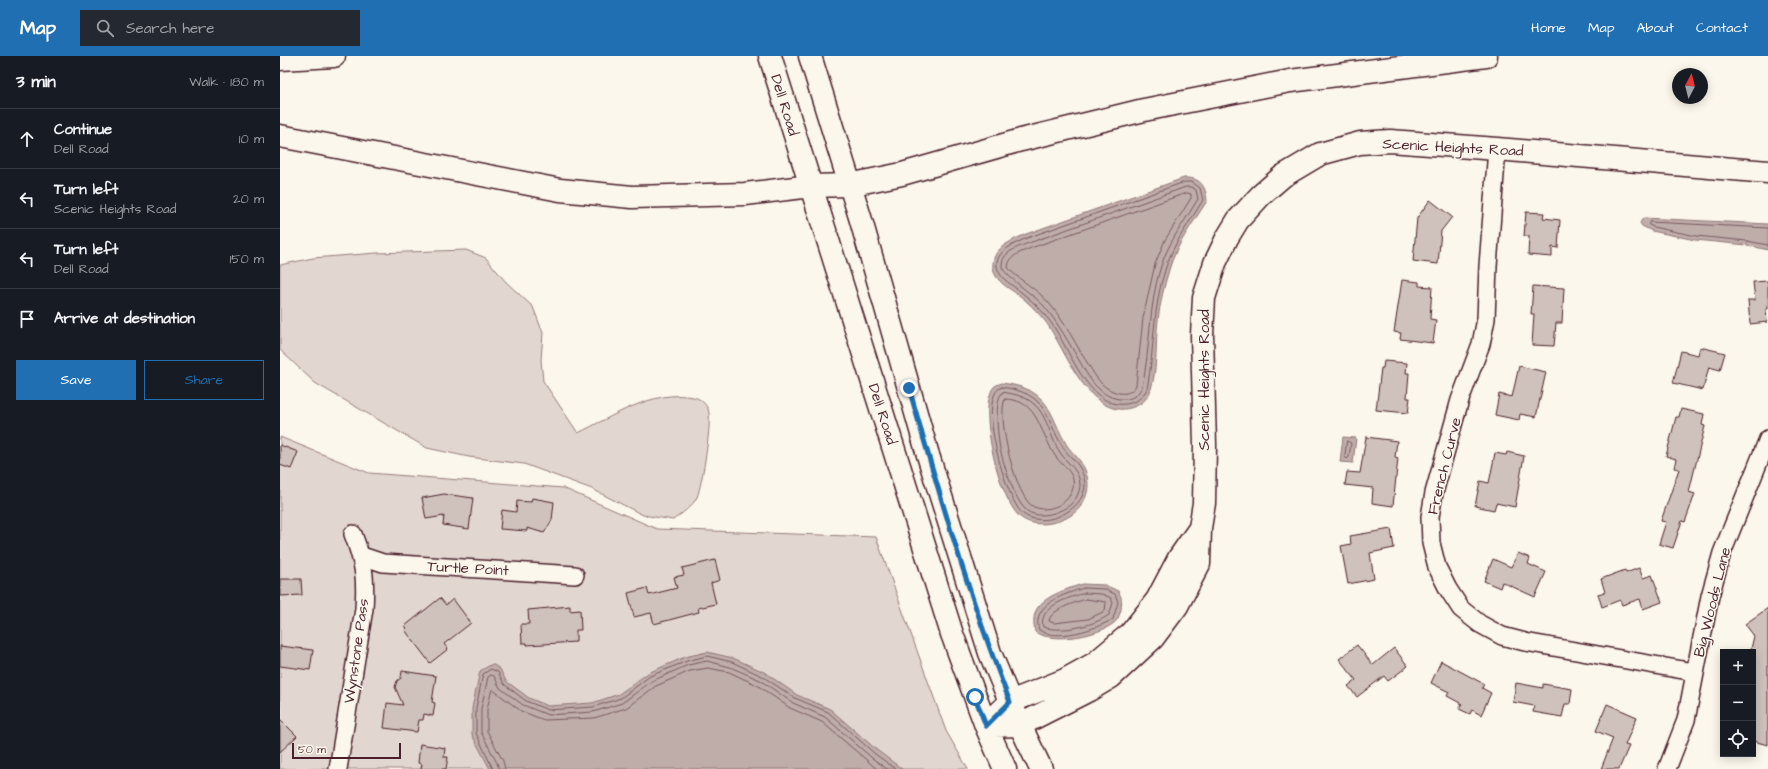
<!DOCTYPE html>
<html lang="en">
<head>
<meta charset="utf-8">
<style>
  body { margin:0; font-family:"Architects Daughter",sans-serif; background:#242831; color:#f1f3f6 }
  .controls { position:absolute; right:12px; bottom:12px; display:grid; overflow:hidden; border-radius:0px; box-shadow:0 2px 10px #0003 }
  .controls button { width:36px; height:36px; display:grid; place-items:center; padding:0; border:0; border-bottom:1px solid #363941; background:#171b24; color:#f1f3f6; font:20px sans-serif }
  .compass { position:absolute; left:1392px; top:12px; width:36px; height:36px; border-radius:50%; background:#171b24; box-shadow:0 2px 10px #0003; rotate:7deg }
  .scale { position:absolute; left:12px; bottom:10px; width:109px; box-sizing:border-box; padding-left:4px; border:2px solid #4a1f2b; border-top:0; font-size:11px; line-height:14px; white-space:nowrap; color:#4a1f2b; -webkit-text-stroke:3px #fbf7ec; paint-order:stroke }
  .stop { position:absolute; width:12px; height:12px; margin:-9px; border:3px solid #1f6fb2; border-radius:50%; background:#fff }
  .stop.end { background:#1f6fb2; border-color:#fff; box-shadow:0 1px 4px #0008 }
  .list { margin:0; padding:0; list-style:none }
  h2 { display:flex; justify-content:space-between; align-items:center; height:52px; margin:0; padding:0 16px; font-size:17px }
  h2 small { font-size:13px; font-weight:400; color:#9ea1a6 }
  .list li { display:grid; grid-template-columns:26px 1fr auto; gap:12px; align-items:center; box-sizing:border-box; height:60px; padding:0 16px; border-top:1px solid #363941 }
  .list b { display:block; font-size:15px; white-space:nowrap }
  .list p { margin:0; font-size:13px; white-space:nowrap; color:#9ea1a6 }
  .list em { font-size:13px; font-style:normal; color:#9ea1a6 }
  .actions { display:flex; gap:8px; padding:12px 16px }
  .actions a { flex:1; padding:9px 0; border:1px solid #1f6fb2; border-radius:0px; text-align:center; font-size:14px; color:#1f6fb2 }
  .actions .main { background:#1f6fb2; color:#fff }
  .icon { flex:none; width:22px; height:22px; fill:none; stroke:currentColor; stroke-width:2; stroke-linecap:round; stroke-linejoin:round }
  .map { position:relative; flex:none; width:1488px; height:713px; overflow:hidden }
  header { display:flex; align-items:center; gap:24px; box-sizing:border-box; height:56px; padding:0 20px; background:#1f6fb2; color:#fff }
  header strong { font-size:19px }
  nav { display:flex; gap:22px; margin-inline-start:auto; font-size:14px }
  .search { width:280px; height:36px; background:#242831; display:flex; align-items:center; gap:10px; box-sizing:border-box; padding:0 14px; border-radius:0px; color:#9ea1a6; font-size:15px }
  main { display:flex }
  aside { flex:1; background:#171b24 }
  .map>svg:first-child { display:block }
  .green { fill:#e2d7d0; stroke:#967b7e }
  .water { fill:#bfadaa; stroke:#907477 }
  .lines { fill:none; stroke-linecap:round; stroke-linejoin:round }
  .shore { stroke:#79585e; stroke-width:1 }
  .building { fill:#cfc2bc; stroke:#4a1f2b }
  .street-casing { stroke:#4a1f2b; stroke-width:20 }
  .secondary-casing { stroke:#4a1f2b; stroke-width:25 }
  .highway-casing { stroke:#4a1f2b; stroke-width:25 }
  .street { stroke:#fbf7ec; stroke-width:17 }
  .secondary { stroke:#fbf7ec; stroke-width:22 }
  .highway { stroke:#fbf7ec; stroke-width:22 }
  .route { stroke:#1f6fb2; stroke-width:5 }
  .labels { text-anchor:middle; stroke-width:3; stroke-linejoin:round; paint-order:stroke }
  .street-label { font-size:15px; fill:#4a1f2b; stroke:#fbf7ec }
</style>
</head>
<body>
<header>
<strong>Map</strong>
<div class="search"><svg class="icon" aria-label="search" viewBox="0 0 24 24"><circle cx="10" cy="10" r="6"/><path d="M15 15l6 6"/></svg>Search here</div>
<nav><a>Home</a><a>Map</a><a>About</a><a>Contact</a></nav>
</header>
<main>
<aside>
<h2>3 min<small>Walk · 180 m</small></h2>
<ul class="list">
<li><svg class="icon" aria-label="ahead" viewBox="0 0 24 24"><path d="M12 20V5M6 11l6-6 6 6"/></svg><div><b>Continue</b><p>Dell Road</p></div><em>10 m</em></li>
<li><svg class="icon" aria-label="left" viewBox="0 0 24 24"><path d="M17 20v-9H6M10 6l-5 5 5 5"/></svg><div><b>Turn left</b><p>Scenic Heights Road</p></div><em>20 m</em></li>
<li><svg class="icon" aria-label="left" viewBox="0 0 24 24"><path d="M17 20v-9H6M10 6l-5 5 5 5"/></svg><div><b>Turn left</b><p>Dell Road</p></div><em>150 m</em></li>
<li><svg class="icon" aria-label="arrive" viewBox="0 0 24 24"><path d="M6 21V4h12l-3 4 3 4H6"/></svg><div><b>Arrive at destination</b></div></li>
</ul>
<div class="actions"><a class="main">Save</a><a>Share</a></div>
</aside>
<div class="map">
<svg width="1488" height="713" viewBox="0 0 1488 713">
  <rect width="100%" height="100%" fill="#fbf7ec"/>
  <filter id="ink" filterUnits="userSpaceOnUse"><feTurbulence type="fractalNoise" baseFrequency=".025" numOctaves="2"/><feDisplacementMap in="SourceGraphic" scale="8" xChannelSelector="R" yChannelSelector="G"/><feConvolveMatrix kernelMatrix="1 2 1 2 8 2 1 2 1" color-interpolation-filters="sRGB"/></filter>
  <g filter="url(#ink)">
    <path class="green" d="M186,194L206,202L226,226L253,251L263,277L261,304L263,325L298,377C332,361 373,333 413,341C420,342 425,347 428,353C433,363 422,429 417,441C413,450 401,458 393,464L363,459L312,433L244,408L189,401L147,392L35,327L0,294V209L33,202L97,197Z
      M0,381L89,417L283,432L377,473L596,481L666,675L688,713H0Z"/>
    <path class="water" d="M904,122C920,121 926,130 927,145C913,167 896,189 889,214C884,230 880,247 878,264C875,287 878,311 871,333C869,341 863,347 856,350C810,370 785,291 765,265C759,258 753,251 746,245C736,235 715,228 713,212C711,192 731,185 746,178Z
      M1363,162L1488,168V194L1467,189L1415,184L1372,175L1362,170L1360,167Z
      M722,327C735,329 747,331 758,340C771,350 776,370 784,384C788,393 795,398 800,405C814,424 809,448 790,460C775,469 752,472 739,460C719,441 700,361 711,336C713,330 716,329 722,327Z
      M1063,381L1076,382L1073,407L1060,406Z
      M803,528L825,529L838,535C842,541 842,546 841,553C840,558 838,564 834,567C818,580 773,588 755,576C754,570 753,563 755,557C760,541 789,532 803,528Z
      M427,596L453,602L484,616L517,639L550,653L598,695L622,713H210L192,679V652L200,615L212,608L220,613L226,625L249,642L268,650L312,647L339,638L368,617L405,601Z"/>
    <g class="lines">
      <path class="shore" d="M905,126H912L920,132L923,144C910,166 894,186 886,211C872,251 875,292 867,333C862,342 857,346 846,348C807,353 789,289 769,264C763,256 755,247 746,240C738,233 729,228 722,221C706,200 731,189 747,182Z
        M906,131H911L916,134L918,143C905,165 889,185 881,210C868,250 871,291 862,331C858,338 855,342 846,343C836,344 826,340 819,333C811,326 805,315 800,306C789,287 778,267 764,250C756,241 723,218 722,211C721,196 738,191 749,187Z
        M907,137L911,138V142L885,184L875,208L863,262L856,329C850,343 831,337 822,328C815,321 809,309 803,300C792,281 782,262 768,246C757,233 742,226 730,214L728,211C729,199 742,196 751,192Z
        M1488,172L1370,166L1368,168L1373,171L1416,180L1467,185L1488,189
        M722,331C769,338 763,359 784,393C788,399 794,403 798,409C814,432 800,452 777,461C766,465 751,465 742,457C726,443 695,339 722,331Z
        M723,336C734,338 745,340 754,348C768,360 770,383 781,398C788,408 799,414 800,428C800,437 795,446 787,451C776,458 756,464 745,453C734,442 725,412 721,397C718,387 713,341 723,336Z
        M725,343C752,344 756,362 766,382C769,388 772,396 776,401C781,408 788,412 792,420C800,441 773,459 754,451C736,444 716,360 725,343Z
        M1067,385L1071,387L1069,401L1067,403L1065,401Z
        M804,532L824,533L835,538L838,546L833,563C817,573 776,586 759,574C751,548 785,538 804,532Z
        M805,537L822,538L831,542L833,547L829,559C813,570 782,577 763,571C758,550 790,541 805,537Z
        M806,543L826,546L825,555L808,563L774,567L769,565C770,554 796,546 806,543Z
        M213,713L196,677V652L203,618L211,613L218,616L224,628L246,645L268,654L313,651L341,642L370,620L407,605L427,600L452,606L482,620L515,642L548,656L595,698L616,713
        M219,713L217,707L201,676V653L208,621L211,619L214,620L220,632L243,649L268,659L313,656L342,647L372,625L408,609L427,605L450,611L480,624L513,647L545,661L592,702L607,713
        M225,713L223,705L207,675V653L212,633L241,655L264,664L314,662L346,652L376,630L410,615L428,612L449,616L477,629L510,652L542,666L597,713"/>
    </g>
    <path class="building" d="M1150,144L1172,161L1161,175L1158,208L1133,205L1137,162Z
      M1246,156L1264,157L1263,162L1280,164L1278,192L1272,191V201L1248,199L1249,180H1244Z
      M1122,224L1139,226V230L1152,231L1150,263L1156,264L1153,287L1120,283L1121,277L1114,276Z
      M1488,225V253H1486L1487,266L1470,268L1468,244H1475L1473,226Z
      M1253,230L1284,232L1282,267H1276L1274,290L1252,289L1254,258H1251Z
      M1420,291L1445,297L1440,314L1429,311L1423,334L1393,327L1401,295L1418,299Z
      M1104,305L1127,307L1126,317H1129L1127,342H1130L1128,357L1096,354L1101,312H1103Z
      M1239,310L1266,316L1256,361L1240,358L1239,364L1215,359L1219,338L1232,341Z
      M1401,353L1424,358L1422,369L1425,370L1409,436L1415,438L1405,466L1402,465L1393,492L1379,488L1386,466L1381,465L1399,413L1394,412L1396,403L1386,400L1396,361H1399Z
      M1086,381L1117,385L1115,401L1118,402L1113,450L1092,447L1093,432L1065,429L1067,416L1080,417Z
      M0,389L18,396L11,413L0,409Z
      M1227,396L1244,400L1235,451L1216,447L1214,454L1195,450L1200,425L1209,427L1215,397L1226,399Z
      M164,438L193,442L189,473L163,469L164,460L146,463L142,442Z
      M252,442L274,446L272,464L264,477L247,472V475L220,473L222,454L236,456L237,445L251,446Z
      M1111,473L1114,492L1090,497L1094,523L1068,528L1061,490L1071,488L1070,480Z
      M1238,497L1250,502L1248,508L1266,516L1255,541L1222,526L1220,532L1204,525L1213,503L1231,511Z
      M435,504L440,524L431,527L436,548L418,552L419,556L374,568L371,557L354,561L348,537L367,532L369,539L397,532L394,521L404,519L402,512Z
      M1359,512L1363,522L1372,519L1382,546L1363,553L1360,543L1342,549L1340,544L1322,551L1318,538L1325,536L1321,523L1345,514L1346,517Z
      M0,523H21L22,539L0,540Z
      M160,542L166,549L173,543L191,567L164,588L168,593L150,607L125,574L127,572L125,570Z
      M290,550V555L300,554L301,574H296V586L247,589V587H242L241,568H249L248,554Z
      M1488,552V689L1473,685V594L1471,593L1474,580L1465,568Z
      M1077,589L1093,609L1114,592L1128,610L1108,625L1104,620L1077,641L1068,630L1076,624L1059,603Z
      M0,590L33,594L30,614L0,610Z
      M1161,605L1204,628L1202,632L1211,637L1201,659L1192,654L1190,658L1179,653L1182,648L1167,640L1169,636L1151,627Z
      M122,615L156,620L152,646L155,647L153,660L144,658L143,664H139L137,676L104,672L107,647L123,649L115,631L117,625L121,622Z
      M1236,627L1263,632V628L1292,633L1290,648H1285L1282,661L1253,656L1254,650L1233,646Z
      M1327,648L1357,661L1345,689L1349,690L1339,713H1321L1333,682L1316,675Z
      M0,663L17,680L0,696Z
      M140,688L165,692L164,701H168L166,713H141L142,708L138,707Z"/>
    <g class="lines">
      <defs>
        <path id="street" d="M1217,93L1208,210L1206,263L1201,288L1180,344L1154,437L1150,461L1151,487L1157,511L1168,533L1181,553L1200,568L1222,580L1245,586L1414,616
          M82,500L103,507L295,519
          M58,713L84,553C86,521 84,507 73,478
          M1387,713L1406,664L1430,540L1442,497L1488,383"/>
        <path id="secondary" d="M490,0L672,578L706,670L725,713
          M530,0L580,161L648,399L710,597L740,669L761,713
          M719,656L730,646L785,624L814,608L851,577L877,544L899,502L920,472
          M706,670L740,669L809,634L831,621L873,582L897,550L919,508L920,472L924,447L925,389L922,279L924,242L935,207L947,182L958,164L981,139L1003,120L1040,98L1080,87L1110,85L1217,93L1488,116"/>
        <path id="highway" d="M0,3L54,0
          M0,80L280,134L352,141L465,138L531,130L569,129L622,118L741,84L864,54L1010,25L1206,0"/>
      </defs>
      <use href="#street" class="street-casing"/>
      <use href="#secondary" class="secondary-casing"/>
      <use href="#highway" class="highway-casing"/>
      <use href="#street" class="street"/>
      <use href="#secondary" class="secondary"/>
      <use href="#highway" class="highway"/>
    </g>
  </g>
  <g class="lines" filter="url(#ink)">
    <path class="route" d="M629,332C659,437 690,544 730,646L706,670L695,641"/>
  </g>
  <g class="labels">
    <g class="street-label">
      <text transform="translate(505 49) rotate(73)" y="5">Dell Road</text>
      <text transform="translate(1173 91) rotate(3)" y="5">Scenic Heights Road</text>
      <text transform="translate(924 324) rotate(-90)" y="5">Scenic Heights Road</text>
      <text transform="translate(603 358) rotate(72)" y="5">Dell Road</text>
      <text transform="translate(1164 410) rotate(-76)" y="5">French Curve</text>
      <text transform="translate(188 512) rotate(3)" y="5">Turtle Point</text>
      <text transform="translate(1432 546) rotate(-76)" y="5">Big Woods Lane</text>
      <text transform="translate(76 595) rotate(-82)" y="5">Wynstone Pass</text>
    </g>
  </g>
</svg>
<div class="controls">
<button>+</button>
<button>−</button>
<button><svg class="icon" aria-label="locate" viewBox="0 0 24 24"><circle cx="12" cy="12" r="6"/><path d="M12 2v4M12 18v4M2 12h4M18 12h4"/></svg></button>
</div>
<svg class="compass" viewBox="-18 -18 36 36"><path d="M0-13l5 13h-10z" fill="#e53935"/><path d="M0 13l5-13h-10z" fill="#9ea1a6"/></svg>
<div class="scale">50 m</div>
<div class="stop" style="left:695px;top:641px"></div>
<div class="stop end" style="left:629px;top:332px"></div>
</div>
</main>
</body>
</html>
